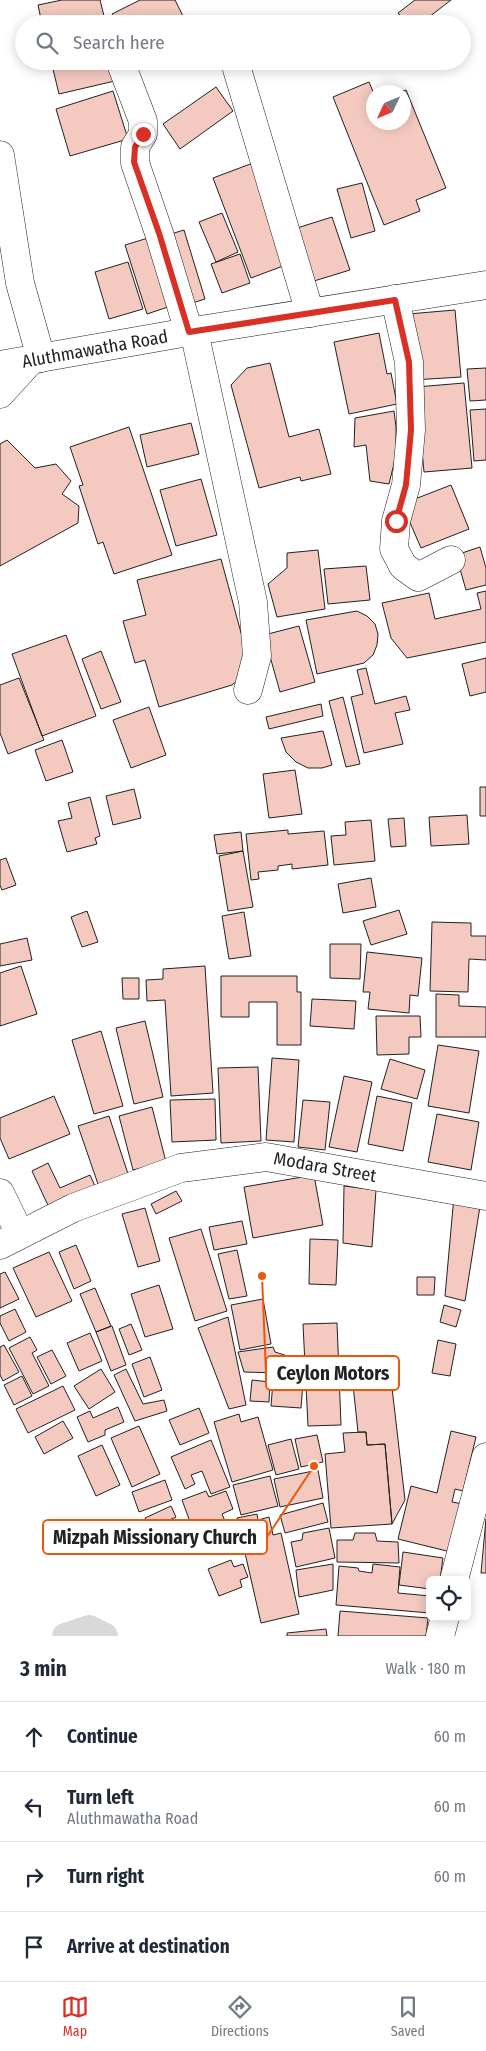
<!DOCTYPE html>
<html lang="en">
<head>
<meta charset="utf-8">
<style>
  body { margin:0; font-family:"Fira Sans Condensed",sans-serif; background:#f6f6f7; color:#1f2937 }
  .controls { position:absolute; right:15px; bottom:15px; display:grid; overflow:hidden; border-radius:8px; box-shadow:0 2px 12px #0003 }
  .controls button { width:45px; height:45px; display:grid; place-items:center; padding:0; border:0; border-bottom:1px solid #e0e1e3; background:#fff; color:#1f2937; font:25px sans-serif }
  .compass { position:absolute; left:366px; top:85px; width:45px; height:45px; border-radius:50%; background:#fff; box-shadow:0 2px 12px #0003; rotate:226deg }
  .stop { position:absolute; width:15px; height:15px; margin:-11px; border:4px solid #d93025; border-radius:50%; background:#fff }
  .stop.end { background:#d93025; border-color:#fff; box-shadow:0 1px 5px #0008 }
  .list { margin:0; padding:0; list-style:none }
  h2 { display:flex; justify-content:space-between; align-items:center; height:65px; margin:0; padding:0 20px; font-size:21px }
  h2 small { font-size:16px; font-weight:400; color:#747a83 }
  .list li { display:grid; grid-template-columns:32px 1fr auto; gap:15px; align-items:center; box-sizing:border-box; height:70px; padding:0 20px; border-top:1px solid #e0e1e3 }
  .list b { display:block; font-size:19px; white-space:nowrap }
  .list p { margin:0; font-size:16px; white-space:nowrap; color:#747a83 }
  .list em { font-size:16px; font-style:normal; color:#747a83 }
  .icon { flex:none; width:28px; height:28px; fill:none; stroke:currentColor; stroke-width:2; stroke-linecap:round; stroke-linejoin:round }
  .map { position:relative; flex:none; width:486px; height:1636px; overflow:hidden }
  .search { position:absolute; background:#fff; box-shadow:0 2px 12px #0003; left:15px; right:15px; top:15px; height:55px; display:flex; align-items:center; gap:12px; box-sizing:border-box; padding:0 18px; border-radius:28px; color:#747a83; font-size:19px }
  .sheet { height:345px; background:#fff }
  nav { display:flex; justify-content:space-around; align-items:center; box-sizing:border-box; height:70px; border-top:1px solid #e0e1e3; background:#fff; font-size:14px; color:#747a83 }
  nav a { display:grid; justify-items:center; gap:2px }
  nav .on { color:#d93025 }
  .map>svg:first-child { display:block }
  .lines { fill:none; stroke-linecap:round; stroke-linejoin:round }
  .canal { stroke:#d9d9d9; stroke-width:26 }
  .building { fill:#f3c9c0; stroke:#222 }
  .minor-casing { stroke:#222; stroke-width:29 }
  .major-casing { stroke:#222; stroke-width:29 }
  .minor { stroke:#fff; stroke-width:28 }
  .major { stroke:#fff; stroke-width:28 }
  .route { stroke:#d93025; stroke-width:6 }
  .labels { text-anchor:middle; stroke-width:4; stroke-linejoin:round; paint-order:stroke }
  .street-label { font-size:18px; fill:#222; stroke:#fff }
  .leader { fill:none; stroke:#e8590c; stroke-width:2 }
  .callout-dot { fill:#e8590c; stroke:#fff; stroke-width:2 }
  .callout { fill:#fff; stroke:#e8590c; stroke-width:2 }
  .callout-label { font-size:19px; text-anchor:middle; font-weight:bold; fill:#222 }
</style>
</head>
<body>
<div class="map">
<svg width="486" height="1636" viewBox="0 0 486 1636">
  <rect width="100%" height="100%" fill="#fff"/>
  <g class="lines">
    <path class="canal" d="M65,1636L89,1628L105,1636"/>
  </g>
  <path class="building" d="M62,0H100L106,24H42L38,5Z
    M140,0H175L187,24H117L112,14Z
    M415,0H451L420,24H407L398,13Z
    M51,61H115L119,80L59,94Z
    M369,82L374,94V122H404V92H400L406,90L446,188L416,200L420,211L384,225L333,97Z
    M216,87L233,111L180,149L163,124Z
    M113,91L128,139L70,156L56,109Z
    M253,163L291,263L251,278L213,178Z
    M362,183L375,231L351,238L337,189Z
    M222,213L238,252L216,262L199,222Z
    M332,217L350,270L314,281L297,228Z
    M184,230L205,299L183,306L161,237Z
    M158,235L180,303L147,314L125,245Z
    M240,254L250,283L222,293L211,264Z
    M128,262L143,309L109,319L95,272Z
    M455,310L461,377L413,380L408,314Z
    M379,333L387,374L391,373L397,404L349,414L334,342Z
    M270,363L289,437L319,429L331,474L301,481L300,477L259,488L231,385L247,368Z
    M486,368V400L470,401L467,369Z
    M464,383L472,468L424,472L416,387Z
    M486,409V460L474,461L470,410Z
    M394,411L396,427V455L389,484L370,481L366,445L354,447L355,418Z
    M191,423L199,454L147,467L140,435Z
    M129,427L172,555L114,574L103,542L98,544L79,486L83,485L70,447Z
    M7,440L35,468L56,464L71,481L62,494L79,506L78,523L0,566V444Z
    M201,479L217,535L176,546L160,490Z
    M451,485L469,529L421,548L402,504Z
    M480,547L486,568V585L466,590L456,555Z
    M318,550L325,609L277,617L268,584L287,568V553Z
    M221,559L247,655L241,677L232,685L159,707L145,660L135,663L123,621L146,615L137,580Z
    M366,566L370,600L328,604L324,569Z
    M486,591V642L407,658L391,638L382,603L429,593L435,619L481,609L477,593Z
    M357,611L367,616L375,624L378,634L377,645L373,655L364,663L317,674L306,620Z
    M299,626L315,682L280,692L264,635Z
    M66,635L96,716L42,736L12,654Z
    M101,651L121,702L101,709L82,659Z
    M486,658V692L470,696L462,664Z
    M366,668L375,704L406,696L410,710L395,713L403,744L364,753L351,697L363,694L357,670Z
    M19,678L44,740L8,754L0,733V685Z
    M343,697L360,764L346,767L329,701Z
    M321,704L323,716L269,729L266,717Z
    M149,707L166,755L131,768L113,720Z
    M323,731L332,765L322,768H308L296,762L286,752L281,738Z
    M62,740L73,772L46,781L35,750Z
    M295,770L302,814L269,818L263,774Z
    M480,787H486V816H480Z
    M134,789L141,818L113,825L106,796Z
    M90,797L100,836L95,838L97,844L67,852L58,821L72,818L68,803Z
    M467,815L469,844L431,846L429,817Z
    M404,818L406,846L391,847L388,819Z
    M371,820L375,861L334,865L331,836L346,835L345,822Z
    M288,830V834L324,831L328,865L292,869V864L278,866V870L258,872L259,879L251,880L246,834Z
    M241,832L243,851L217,854L214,835Z
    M243,851L253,907L228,911L219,856Z
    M6,858L16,885L2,890L0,885V860Z
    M371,878L376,907L343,913L338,884Z
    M399,910L407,934L371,945L363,921Z
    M87,911L98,942L82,947L71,917Z
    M244,912L251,956L229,959L222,916Z
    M432,922L471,923V936H486V960L469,959L468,992L430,991Z
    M27,938L32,960L0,966V944Z
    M330,944H361L360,979L330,978Z
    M367,952L422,958L418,996L410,995L409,1013L368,1009L370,992H363Z
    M21,966L37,1014L0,1026V973Z
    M205,966L213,1093L171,1096L165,1000L147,1001L146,980L163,979V969Z
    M221,976H297V992H301V1045H277V1002H249V1017H221Z
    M122,978H139V999H123Z
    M436,994L459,995V1006L486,1007V1037H436Z
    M312,999L356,1001L354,1029L310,1026Z
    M376,1016H420L421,1037H409V1054L377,1055Z
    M145,1021L163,1097L134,1104L116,1028Z
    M101,1031L123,1106L94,1114L72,1040Z
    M438,1045L479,1051L469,1113L428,1106Z
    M272,1058L299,1060L294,1142L266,1140Z
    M390,1059L425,1070L417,1099L381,1089Z
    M258,1067L261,1141L221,1143L218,1068Z
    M344,1076L372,1082L357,1152L329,1147Z
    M54,1096L70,1134L9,1159L0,1138V1118Z
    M377,1096L412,1103L403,1151L368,1144Z
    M215,1099L216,1140L172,1142L170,1100Z
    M303,1100L330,1102L325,1150L298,1147Z
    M152,1107L166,1162L133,1170L119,1116Z
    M437,1114L479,1122L471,1170L428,1162Z
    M109,1116L129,1177L99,1187L78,1126Z
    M48,1163L60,1188L90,1175L99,1195L52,1214L32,1171Z
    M314,1175L323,1225L253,1238L244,1187Z
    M344,1186L376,1190L372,1247L343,1243Z
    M176,1191L182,1201L156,1214L151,1204Z
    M454,1196L481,1200L465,1301L445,1296Z
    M145,1208L160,1261L138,1267L122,1214Z
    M242,1221L247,1244L214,1250L209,1227Z
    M201,1229L227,1311L195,1321L169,1238Z
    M310,1239L338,1240L336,1285L309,1284Z
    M76,1245L91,1281L74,1289L59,1252Z
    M237,1250L247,1296L229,1299L218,1254Z
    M49,1252L72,1301L36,1317L13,1268Z
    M5,1272L19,1299L0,1308V1274Z
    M417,1277H435L434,1295H417Z
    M159,1285L173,1329L145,1337L131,1294Z
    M95,1288L111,1326L96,1332L80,1294Z
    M263,1299L271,1344L240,1350L231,1305Z
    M444,1305L461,1310L456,1327L440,1322Z
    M15,1309L26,1332L9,1341L0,1323V1316Z
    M228,1317L246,1405L229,1409L198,1328Z
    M337,1323L341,1425L308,1426L303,1324Z
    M131,1324L142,1350L129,1355L119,1329Z
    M112,1326L126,1365L111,1371L96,1332Z
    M90,1333L102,1361L79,1371L67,1343Z
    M30,1337L37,1350L32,1353L49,1386L33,1394L9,1348Z
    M438,1340L456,1344L450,1376L432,1373Z
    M4,1345L19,1372L3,1381L0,1375V1347Z
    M273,1347L275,1352L300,1360L299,1375L278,1373L244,1372L238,1352Z
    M52,1350L66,1376L51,1384L37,1357Z
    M150,1357L162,1390L144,1397L132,1364Z
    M101,1369L115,1392L89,1409L74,1386Z
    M126,1369L143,1404L164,1400L167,1411L135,1421L114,1375Z
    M22,1376L32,1396L14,1405L4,1385Z
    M372,1379H391L405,1500L392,1524L385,1444L367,1445L366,1432H358L353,1385L372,1386Z
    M252,1380L270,1382L269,1402L250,1401Z
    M273,1381L303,1383L301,1408L271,1406Z
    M63,1386L75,1410L28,1433L16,1409Z
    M118,1407L124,1422L105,1430V1435L88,1442L77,1417L90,1411L93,1418Z
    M199,1408L209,1433L180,1445L169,1420Z
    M239,1414L241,1422L258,1417L273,1470L232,1482L214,1422Z
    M63,1421L73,1438L44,1454L35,1437Z
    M139,1426L160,1474L132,1487L111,1438Z
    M451,1431L476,1437L463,1491L455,1489L452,1502L463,1504L451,1552L398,1539L411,1486L437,1493Z
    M366,1432L367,1445L385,1444L392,1524L331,1528L325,1454L345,1452L343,1433Z
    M317,1435L323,1462L301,1467L295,1439Z
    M291,1439L299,1469L276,1475L268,1445Z
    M211,1440L230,1487L211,1494L202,1471L191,1475L195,1484L185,1489L171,1457Z
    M102,1445L120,1485L96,1496L78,1456Z
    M318,1470L323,1498L280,1507L274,1479Z
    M270,1476L278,1506L241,1515L233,1485Z
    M165,1480L172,1500L139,1512L132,1492Z
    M206,1491L209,1497L226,1491L233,1509L222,1514L227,1526L196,1538L182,1500Z
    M323,1503L328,1522L285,1533L280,1515Z
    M171,1506L176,1517L150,1529L145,1518Z
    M257,1514L258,1520L269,1517L273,1535L281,1533L299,1614L261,1623L237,1518Z
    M486,1519V1573H481Z
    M329,1528L335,1558L296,1567L291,1542L302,1540L303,1533Z
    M355,1533H375L377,1541L398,1542L399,1563L337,1562V1540H353Z
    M403,1552L443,1558L440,1580H430V1589L399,1585Z
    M231,1560L234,1567L243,1564L248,1577L240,1580L242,1587L219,1596L208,1569Z
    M333,1564V1590L299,1597L296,1570Z
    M373,1564L400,1567L398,1593L430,1596V1613L336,1605L339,1566L358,1568L359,1571L372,1573Z
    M340,1611L428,1618L426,1636H338Z
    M326,1629L327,1636H287V1633Z"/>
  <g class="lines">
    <defs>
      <path id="minor" d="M120,61L143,121V134L135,147V163L159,233L189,332
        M237,69L310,313
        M0,155L20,283L41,358
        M395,299L409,362L411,430L406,485L396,521L394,549L403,566L418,577L451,560
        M194,331L253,602L257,656L248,690
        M0,394L32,359
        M0,1193L20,1234
        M0,1245L73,1208L181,1168L266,1157L486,1196
        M454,1580L486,1457
        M440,1636L445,1617"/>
      <path id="major" d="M0,365L194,331L486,285"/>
    </defs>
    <use href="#minor" class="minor-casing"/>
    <use href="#major" class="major-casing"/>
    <use href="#minor" class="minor"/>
    <use href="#major" class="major"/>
  </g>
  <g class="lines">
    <path class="route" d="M143,134L135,147L134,162L159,233L189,332L395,300L409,362L411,430L406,485L396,521"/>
  </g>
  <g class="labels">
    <g class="street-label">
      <text transform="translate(95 349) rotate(-10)" y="6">Aluthmawatha Road</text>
      <text transform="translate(325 1167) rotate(10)" y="6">Modara Street</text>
    </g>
  </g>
  <path class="leader" d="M262 1276L266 1373M314 1466L267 1537"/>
  <g class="callout-dot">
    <circle cx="262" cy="1276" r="5"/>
    <circle cx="314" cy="1466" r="5"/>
  </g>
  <g class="callout">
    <rect x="266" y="1356" width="133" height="34" rx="5"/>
    <rect x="43" y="1520" width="224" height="34" rx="5"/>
  </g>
  <g class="callout-label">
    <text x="333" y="1380">Ceylon Motors</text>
    <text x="155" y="1544">Mizpah Missionary Church</text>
  </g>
</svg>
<div class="controls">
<button><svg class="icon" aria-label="locate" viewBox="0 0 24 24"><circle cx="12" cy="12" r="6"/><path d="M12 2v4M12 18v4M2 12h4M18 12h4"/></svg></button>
</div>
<svg class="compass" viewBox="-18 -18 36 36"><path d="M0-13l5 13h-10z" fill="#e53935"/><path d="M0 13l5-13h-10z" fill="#747a83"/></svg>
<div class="stop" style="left:396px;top:521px"></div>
<div class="stop end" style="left:143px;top:134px"></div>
<div class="search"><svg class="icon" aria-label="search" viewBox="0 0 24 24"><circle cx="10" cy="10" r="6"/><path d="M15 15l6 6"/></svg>Search here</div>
</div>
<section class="sheet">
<h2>3 min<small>Walk · 180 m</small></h2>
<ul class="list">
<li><svg class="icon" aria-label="ahead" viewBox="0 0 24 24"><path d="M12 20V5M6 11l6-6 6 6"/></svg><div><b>Continue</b></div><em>60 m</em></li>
<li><svg class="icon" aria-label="left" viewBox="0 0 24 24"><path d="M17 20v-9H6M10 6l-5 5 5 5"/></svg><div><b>Turn left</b><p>Aluthmawatha Road</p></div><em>60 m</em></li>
<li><svg class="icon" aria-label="right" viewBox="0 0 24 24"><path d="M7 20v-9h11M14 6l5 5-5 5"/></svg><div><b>Turn right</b></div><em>60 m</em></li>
<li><svg class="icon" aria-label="arrive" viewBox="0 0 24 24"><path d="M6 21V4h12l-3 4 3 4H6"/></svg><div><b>Arrive at destination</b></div></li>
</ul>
</section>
<nav>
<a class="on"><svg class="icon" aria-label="map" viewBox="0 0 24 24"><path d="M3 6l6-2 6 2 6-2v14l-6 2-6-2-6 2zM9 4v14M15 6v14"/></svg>Map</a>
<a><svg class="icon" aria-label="directions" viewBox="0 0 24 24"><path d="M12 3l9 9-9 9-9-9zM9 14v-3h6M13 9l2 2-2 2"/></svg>Directions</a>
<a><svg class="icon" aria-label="saved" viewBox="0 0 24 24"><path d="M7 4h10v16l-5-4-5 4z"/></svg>Saved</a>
</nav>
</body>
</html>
